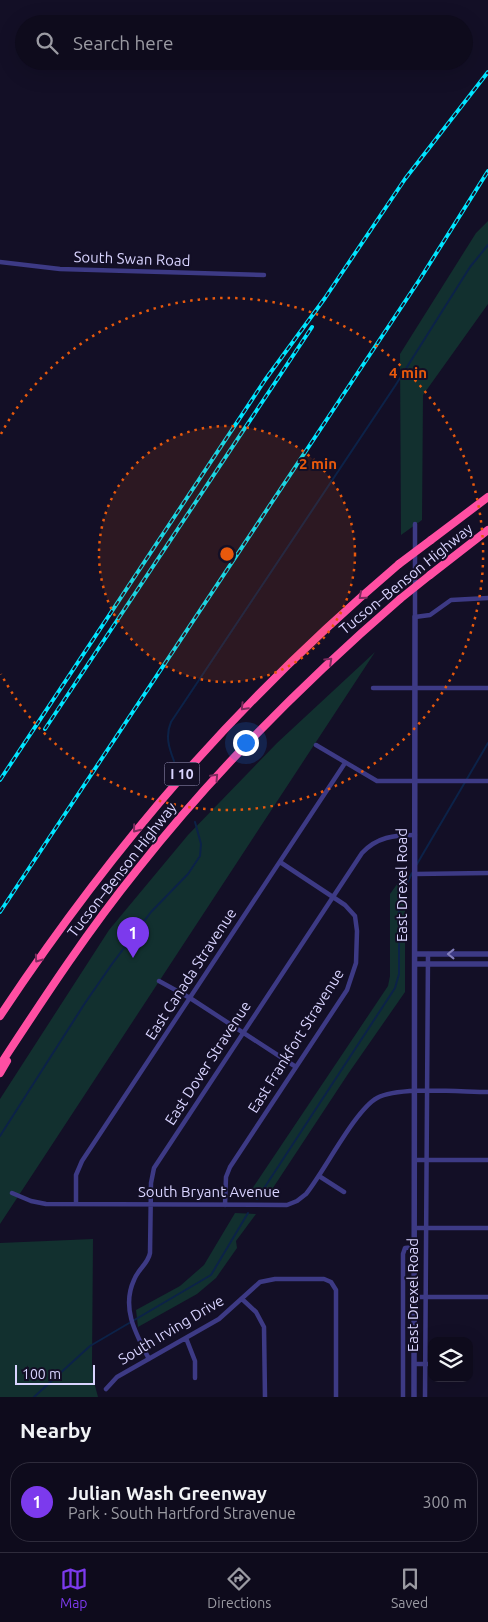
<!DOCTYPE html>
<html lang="en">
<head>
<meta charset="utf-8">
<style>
  body { margin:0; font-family:Ubuntu,sans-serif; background:#1c1929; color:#f1f3f6 }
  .controls { position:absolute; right:15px; bottom:15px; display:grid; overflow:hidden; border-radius:10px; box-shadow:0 5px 20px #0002 }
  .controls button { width:45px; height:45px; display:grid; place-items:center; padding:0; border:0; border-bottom:1px solid #2e2b3b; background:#0e0b1c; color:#f1f3f6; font:25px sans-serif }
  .scale { position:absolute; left:15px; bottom:12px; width:80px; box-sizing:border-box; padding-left:5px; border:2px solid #d9d4ff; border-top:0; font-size:14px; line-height:18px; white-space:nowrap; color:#d9d4ff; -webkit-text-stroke:4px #130f26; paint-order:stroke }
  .you { position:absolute; left:245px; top:742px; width:18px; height:18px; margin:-12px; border:4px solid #fff; border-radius:50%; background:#1a73e8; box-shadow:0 0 0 8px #1a73e833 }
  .badge { display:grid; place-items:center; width:32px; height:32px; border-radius:50%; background:#7c3aed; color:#fff; font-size:16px; font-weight:700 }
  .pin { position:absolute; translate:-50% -41px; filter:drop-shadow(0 1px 2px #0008) }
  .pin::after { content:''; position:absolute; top:26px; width:18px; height:15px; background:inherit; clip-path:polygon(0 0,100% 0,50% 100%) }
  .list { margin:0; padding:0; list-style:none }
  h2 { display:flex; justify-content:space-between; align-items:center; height:65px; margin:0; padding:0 20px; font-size:21px }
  h2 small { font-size:16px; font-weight:400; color:#9b9ba3 }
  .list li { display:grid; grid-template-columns:32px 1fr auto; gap:15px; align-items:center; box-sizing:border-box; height:80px; margin:0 10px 10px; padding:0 10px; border:1px solid #2e2b3b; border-radius:20px }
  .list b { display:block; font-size:19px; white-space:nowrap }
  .list p { margin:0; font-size:16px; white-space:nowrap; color:#9b9ba3 }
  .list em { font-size:16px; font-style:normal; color:#9b9ba3 }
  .icon { flex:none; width:28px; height:28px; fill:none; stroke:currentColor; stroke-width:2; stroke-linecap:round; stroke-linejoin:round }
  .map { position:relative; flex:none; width:488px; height:1397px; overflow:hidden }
  .search { position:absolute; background:#0e0b1c; box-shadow:0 5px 20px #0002; left:15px; right:15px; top:15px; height:55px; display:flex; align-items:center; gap:12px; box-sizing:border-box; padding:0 18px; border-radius:28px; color:#9b9ba3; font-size:19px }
  .sheet { height:155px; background:#0e0b1c }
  nav { display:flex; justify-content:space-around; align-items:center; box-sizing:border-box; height:70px; border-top:1px solid #2e2b3b; background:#0e0b1c; font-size:14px; color:#9b9ba3 }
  nav a { display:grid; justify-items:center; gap:2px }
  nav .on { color:#7c3aed }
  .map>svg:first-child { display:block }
  .green { fill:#12302f }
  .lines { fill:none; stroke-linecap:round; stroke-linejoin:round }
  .stream { stroke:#0c2248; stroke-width:2 }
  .minor { stroke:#3d3a85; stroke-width:4.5 }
  .tertiary { stroke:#3d3a85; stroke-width:5.5 }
  .motorway { stroke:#ff4fa3; stroke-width:8 }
  .rail-casing { stroke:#00e5ff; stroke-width:4 }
  .rail { stroke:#130f26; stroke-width:2; stroke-dasharray:5.5; stroke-linecap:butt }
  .motorway-bridge { stroke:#ff4fa3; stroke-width:8 }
  .oneway { stroke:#7d2c5e }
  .oneway2 { stroke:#837fbc }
  .ring { fill:none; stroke:#e8590c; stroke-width:2.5; stroke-dasharray:2.5 5 }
  .labels { text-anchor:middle; stroke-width:4; stroke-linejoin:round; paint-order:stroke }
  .shield { fill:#130f26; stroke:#9e99be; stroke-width:1 }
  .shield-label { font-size:14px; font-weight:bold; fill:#d9d4ff }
  .street-label { font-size:15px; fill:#d9d4ff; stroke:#130f26 }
  .centre { fill:#e8590c; stroke:#130f26; stroke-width:2.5 }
  .ring-label { font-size:15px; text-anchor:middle; font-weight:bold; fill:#e8590c; stroke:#130f26; stroke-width:4; stroke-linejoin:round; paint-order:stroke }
</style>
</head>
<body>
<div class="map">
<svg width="488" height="1397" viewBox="0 0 488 1397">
  <rect width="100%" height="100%" fill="#130f26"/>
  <path class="green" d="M488,221V304L423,395L422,520L401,535L400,354L476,233Z
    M375,652L0,1224V1099L109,930L188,835L277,743Z
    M405,873V992L348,1074L267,1197L246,1198L388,986L390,976V894Z
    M235,1213L256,1214L236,1241L237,1248L216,1278L197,1294L138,1327L136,1310L180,1286L204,1265Z
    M93,1239L92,1364L94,1382L98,1397H0V1243Z"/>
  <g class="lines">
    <path class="stream" d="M174,761C169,748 165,736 171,722L395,386L470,267L488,245
      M417,864L488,743
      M0,1136L85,1003L112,964L151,912L188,874L200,856L201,844L195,822
      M257,1199L395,988L399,974V900L412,873
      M34,1397L90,1346L211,1275L248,1213"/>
    <path class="minor" d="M0,262L60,269L264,275
      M415,524V617L430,615L451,600L488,598
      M373,688H488
      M316,745L377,781H488
      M415,874L488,873
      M159,981L190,998L296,1067
      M415,1160H488
      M319,1176L344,1192
      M12,1193L31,1201L46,1204L287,1205L297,1201L306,1194C324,1172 355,1110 377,1098C398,1086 462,1092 488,1092
      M76,1204V1175L82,1161L345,763
      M225,1205L226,1177L230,1167L347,990L356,963L357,931L355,916L345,905L280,862
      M415,1228H488
      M415,1297H488
      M242,1299L256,1312L264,1327L265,1397
      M186,1338L195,1361V1378
      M149,1359C136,1334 121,1308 134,1280C138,1269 148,1264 150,1253L151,1183L154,1168L362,853C377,837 394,835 415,835
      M414,1364H432
      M106,1389L117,1377L219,1319L260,1282L275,1279H324L331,1282L336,1290V1397
      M403,1397V1254L405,1248L415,1247
      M425,1397L428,954"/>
    <path class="tertiary" d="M415,954H488
      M415,964H488
      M414,1397L415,617"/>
    <path class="motorway" d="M431,540L488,497
      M430,575L488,530
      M0,1016C116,841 239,700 399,564
      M0,1065C44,998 87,932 137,870C215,771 304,682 400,599
      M0,1073L7,1061"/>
    <defs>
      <path id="rail" d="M45,729L312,327
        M0,780L265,380L325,298L405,179L488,72
        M0,912L420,279L488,171"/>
    </defs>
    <use href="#rail" class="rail-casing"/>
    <use href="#rail" class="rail"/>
    <path class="motorway-bridge" d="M399,564L431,540
      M400,599L430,575"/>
  </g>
  <defs><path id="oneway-chevron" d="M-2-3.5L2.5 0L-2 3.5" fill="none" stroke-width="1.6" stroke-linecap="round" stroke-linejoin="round" transform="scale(1.25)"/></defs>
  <g class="oneway">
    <use href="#oneway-chevron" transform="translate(362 596) rotate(139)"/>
    <use href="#oneway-chevron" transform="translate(329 661) rotate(-43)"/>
    <use href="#oneway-chevron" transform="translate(244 707) rotate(134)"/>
    <use href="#oneway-chevron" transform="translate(215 777) rotate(-47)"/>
    <use href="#oneway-chevron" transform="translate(136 829) rotate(129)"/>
    <use href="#oneway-chevron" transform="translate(38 959) rotate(125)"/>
  </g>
  <use class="oneway2" href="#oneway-chevron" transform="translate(451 954) rotate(180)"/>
  <circle cx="227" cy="554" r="128" fill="#e8590c" fill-opacity=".12"/>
  <g class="ring">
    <circle cx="227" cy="554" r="128"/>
    <path d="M1 434A256 256 0 1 1 1 674"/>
  </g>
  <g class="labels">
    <rect class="shield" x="164.5" y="762.5" width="35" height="23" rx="4"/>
    <g class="shield-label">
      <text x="182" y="779">I 10</text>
    </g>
    <g class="street-label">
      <text transform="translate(132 259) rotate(2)" y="5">South Swan Road</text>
      <text transform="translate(406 579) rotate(-39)" y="5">Tucson–Benson Highway</text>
      <text transform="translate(122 870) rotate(-52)" y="5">Tucson–Benson Highway</text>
      <text transform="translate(402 885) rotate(-90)" y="5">East Drexel Road</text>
      <text transform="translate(191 974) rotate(-57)" y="5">East Canada Stravenue</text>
      <text transform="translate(296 1041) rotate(-58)" y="5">East Frankfort Stravenue</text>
      <text transform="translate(208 1063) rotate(-57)" y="5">East Dover Stravenue</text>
      <text x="209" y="1197">South Bryant Avenue</text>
      <text transform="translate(413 1295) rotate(-90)" y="5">East Drexel Road</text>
      <text transform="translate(171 1330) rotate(-31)" y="5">South Irving Drive</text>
    </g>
  </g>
  <circle cx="227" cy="554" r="8" class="centre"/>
  <g class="ring-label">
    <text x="408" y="378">4 min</text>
    <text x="318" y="469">2 min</text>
  </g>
</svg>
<div class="controls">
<button><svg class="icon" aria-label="layers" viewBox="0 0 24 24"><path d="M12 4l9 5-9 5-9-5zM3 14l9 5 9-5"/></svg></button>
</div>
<div class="scale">100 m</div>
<div class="you"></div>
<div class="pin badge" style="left:133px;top:958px">1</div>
<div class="search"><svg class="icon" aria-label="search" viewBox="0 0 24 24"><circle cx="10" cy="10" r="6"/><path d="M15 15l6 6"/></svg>Search here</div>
</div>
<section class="sheet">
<h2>Nearby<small></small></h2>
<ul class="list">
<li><span class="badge">1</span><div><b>Julian Wash Greenway</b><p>Park · South Hartford Stravenue</p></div><em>300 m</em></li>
</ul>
</section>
<nav>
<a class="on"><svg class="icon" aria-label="map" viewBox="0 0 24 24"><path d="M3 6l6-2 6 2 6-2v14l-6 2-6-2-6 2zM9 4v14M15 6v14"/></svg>Map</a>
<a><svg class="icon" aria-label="directions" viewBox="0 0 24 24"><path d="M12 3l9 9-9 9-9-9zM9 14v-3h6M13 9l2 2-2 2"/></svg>Directions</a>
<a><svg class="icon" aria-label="saved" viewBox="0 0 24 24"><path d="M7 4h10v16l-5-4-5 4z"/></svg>Saved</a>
</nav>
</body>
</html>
